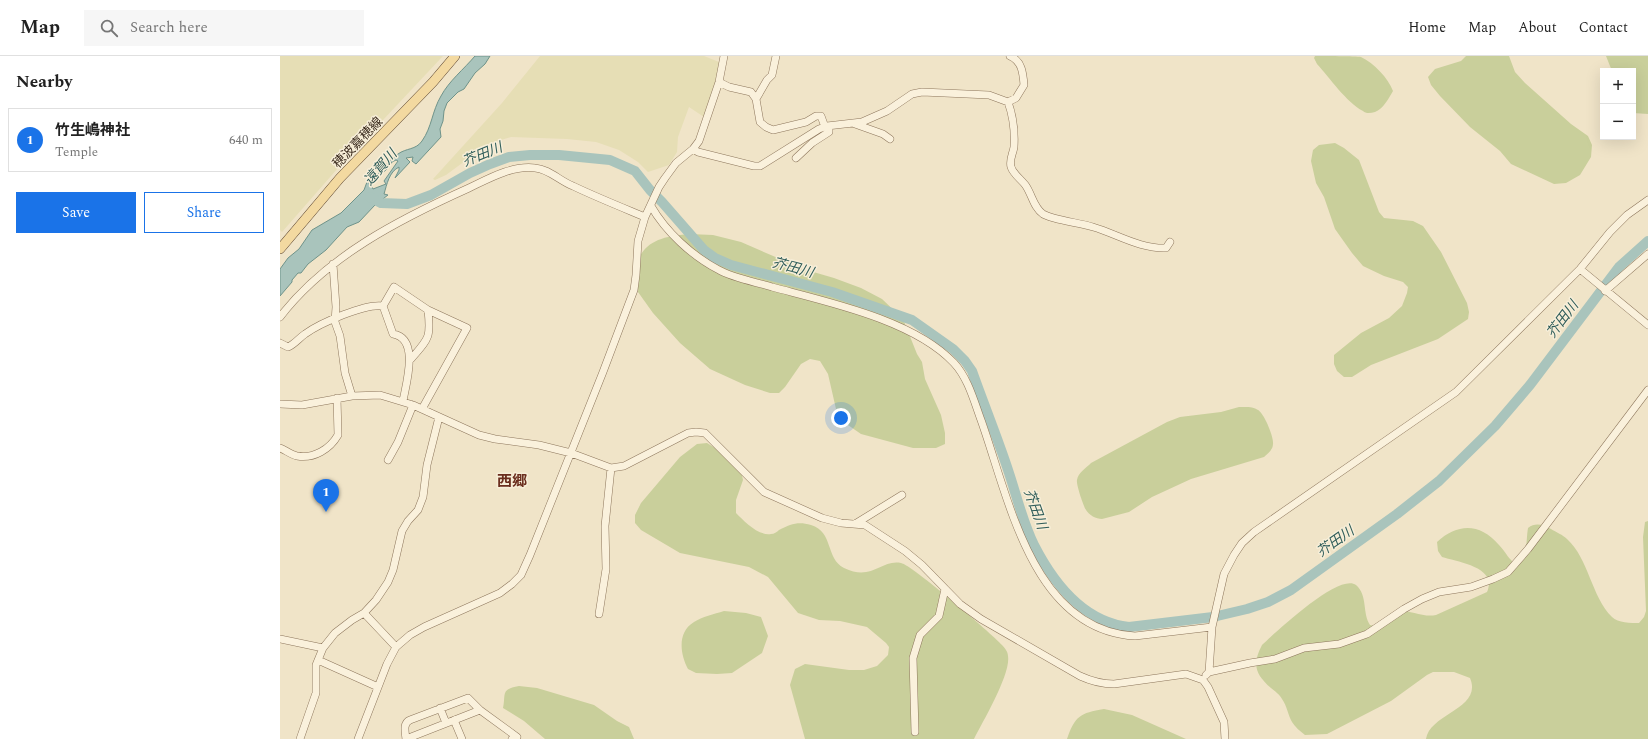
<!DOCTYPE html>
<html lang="en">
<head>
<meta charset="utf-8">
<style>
  body { margin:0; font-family:Spectral,"Noto Sans JP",serif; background:#f6f6f6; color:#222 }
  .controls { position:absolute; right:12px; top:12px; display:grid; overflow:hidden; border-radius:0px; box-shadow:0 4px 16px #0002 }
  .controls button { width:36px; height:36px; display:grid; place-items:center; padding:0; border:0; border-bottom:1px solid #e0e0e0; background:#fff; color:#222; font:20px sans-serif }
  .you { position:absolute; left:561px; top:362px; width:14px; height:14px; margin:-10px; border:3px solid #fff; border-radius:50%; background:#1a73e8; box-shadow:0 0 0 6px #1a73e833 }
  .badge { display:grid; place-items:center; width:26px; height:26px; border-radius:50%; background:#1a73e8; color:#fff; font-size:13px; font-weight:700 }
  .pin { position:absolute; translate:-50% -33px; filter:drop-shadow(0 1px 2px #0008) }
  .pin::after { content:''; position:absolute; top:21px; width:14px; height:12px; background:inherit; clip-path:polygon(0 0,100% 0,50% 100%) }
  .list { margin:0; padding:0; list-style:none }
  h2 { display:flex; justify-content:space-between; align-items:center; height:52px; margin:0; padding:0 16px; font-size:17px }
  h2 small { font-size:13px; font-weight:400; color:#767676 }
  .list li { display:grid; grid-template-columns:26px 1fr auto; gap:12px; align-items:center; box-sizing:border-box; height:64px; margin:0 8px 8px; padding:0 8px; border:1px solid #e0e0e0; border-radius:0px }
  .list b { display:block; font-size:15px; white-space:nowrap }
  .list p { margin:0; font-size:13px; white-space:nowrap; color:#767676 }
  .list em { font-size:13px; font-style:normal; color:#767676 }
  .actions { display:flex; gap:8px; padding:12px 16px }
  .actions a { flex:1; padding:9px 0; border:1px solid #1a73e8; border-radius:0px; text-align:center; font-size:14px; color:#1a73e8 }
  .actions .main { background:#1a73e8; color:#fff }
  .icon { flex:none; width:22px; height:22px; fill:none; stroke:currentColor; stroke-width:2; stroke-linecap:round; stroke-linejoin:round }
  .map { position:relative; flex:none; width:1368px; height:683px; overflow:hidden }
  header { display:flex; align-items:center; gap:24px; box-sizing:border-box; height:56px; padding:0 20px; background:#fff; border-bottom:1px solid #e0e0e0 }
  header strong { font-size:19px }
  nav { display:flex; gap:22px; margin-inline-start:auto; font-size:14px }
  .search { width:280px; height:36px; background:#f6f6f6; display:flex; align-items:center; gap:10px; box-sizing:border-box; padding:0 14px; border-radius:0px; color:#767676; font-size:15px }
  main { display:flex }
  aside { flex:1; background:#fff }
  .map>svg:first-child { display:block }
  .farmland { fill:#e6deb5 }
  .green { fill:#c9cf9b }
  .water { fill:#a9c4bc; stroke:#6f938a; fill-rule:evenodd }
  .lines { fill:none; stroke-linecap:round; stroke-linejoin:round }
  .river { stroke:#a9c4bc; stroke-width:10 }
  .minor-casing { stroke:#8d765c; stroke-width:8 }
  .major-casing { stroke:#5b4430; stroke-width:10 }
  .minor { stroke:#faf1dc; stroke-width:7 }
  .major { stroke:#f3d9a0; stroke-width:9 }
  .labels { text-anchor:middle; stroke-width:3; stroke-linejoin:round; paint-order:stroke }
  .street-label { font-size:13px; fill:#3d2e20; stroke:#f7eed8 }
  .water-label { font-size:14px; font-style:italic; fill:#2f5d5a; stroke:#f7eed8 }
  .quarter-label { font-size:15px; font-weight:bold; fill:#6b2e1e; stroke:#f7eed8 }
</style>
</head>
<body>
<header>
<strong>Map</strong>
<div class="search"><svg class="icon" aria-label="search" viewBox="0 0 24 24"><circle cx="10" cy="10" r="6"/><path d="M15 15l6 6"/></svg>Search here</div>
<nav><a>Home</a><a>Map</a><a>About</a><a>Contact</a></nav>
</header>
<main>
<aside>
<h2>Nearby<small></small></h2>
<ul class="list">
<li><span class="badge">1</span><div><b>竹生嶋神社</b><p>Temple</p></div><em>640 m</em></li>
</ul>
<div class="actions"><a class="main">Save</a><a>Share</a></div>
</aside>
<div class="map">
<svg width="1368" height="683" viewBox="0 0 1368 683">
  <rect width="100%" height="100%" fill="#f0e4c8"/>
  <path class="farmland" d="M0,0H163L58,112L2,176L0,174Z
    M260,0H424L439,6L436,28L424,61L409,51L398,81L397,96L389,109L368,116L358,106L339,94L316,86L287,83L231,81L208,88L166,119L155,124L153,123L222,47Z"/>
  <path class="green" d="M1035,0C1043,0 1075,0 1081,1C1094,7 1108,22 1113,35C1109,42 1103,53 1095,56C1091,57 1086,58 1083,55C1066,46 1050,22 1037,8L1034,2Z
    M1186,0H1229L1235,16L1245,27L1291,68L1308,80L1312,89L1311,101L1300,119L1286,127L1274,128L1231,108L1220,95L1190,71L1160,40L1151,29L1148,21L1155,13L1181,5Z
    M1326,0H1368V58L1353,57V15H1332Z
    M1055,87L1064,92L1079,104L1099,156L1104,162L1133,165L1143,170L1161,196L1187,247L1189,256L1188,263L1158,283L1091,309L1072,321H1064L1057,315L1054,308V299L1081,277L1109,262L1122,250L1127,237L1128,231L1123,226L1104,220L1083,210L1072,197L1055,173L1044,141L1036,127L1031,105L1033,94L1039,89Z
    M409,178L433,179L461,186L523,213L554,222L581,232L602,243L623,263L637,298L642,306L645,323L661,359L665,377V388L656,392H633L581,378L565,367L556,353L548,318L540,305L530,303L521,308L505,331L499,337H490L465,329L430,313L400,287L373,257L353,229C356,190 372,181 409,178Z
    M959,351C964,351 973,350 978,354C984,357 994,381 993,388C993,394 987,398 984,401L911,423L872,441L849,456L822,463C816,463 809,459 806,454C803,449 796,428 797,424C798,417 806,412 811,407L887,366L900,361L941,356Z
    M427,387L443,397L461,415L463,424L456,444V457C464,465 478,480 491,478C494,478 497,476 499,474C511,468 518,465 531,469C554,476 545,502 564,512C592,526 601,503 621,507C632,509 711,577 722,589C725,592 728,596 728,600C731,618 703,665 694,683H525L510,629L515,613L525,608L569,614H584L597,610L608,599L609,591L606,587L587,571L560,565L539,564L518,557L488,521L469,511L400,497L361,474L355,467V459L361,447L400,401L417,388Z
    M1368,465V683H1146C1150,657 1203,653 1190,622L1174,616H1153L1147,619L1111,645L1047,678L1025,679C1020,675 1015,671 1012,666C1008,659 1007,650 1002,643C1000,639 995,635 991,632C975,618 972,608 982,589C995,577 1059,516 1076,529C1088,539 1082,558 1090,569L1095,570C1103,566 1107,558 1116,555C1126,552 1142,562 1156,559L1207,536C1218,511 1178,506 1162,501L1158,495L1157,486C1178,467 1200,467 1219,489C1226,496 1229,505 1238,509C1248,502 1246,482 1248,472C1256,466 1263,469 1271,473C1276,476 1283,479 1287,483C1309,503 1311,540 1332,561C1338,567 1351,567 1359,567L1364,561L1366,555L1363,481L1365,466Z
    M444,555L466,557L481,561L488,580L482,597L452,617L437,618L416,617L408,613C400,598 397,576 414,566C422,561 434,558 444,555Z
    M239,630L257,632L314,649L337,665L349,671L354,683H265L244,665L223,652C226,639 220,633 239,630Z
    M824,653L852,659L906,683H787C795,660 800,657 824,653Z"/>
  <path class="water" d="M195,0H210L205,8L195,17L184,33L178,36L167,47L164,55L163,65L160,73L161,81L136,108L132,105L133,101L126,102L130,106L115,122L119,114V111C109,116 107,128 104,138L108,139L95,149L79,166L67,171L46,194L28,208L21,217H18L12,224V226L0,240V213L8,202L19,193L32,174L61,157L84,134L87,126L91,128C98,117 108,105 118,98C126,92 136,94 142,85C152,71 152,55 161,40C169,25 184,13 195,0ZM116,104L118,105L104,125L106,128L93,133L91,129L99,119L106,114L112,106Z"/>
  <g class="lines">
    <path class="river" d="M90,141L101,147L127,148L151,139L190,117L210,108L229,101L250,99H279L330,104L355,115L370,134L382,146L424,194L435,202L451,209L552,236L632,264L673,293L685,305L692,315C704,349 718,383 729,417C737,441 743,467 754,489C774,528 803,566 849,571L933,561L967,553L988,546L1011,534L1117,458L1159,425L1215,370L1250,329L1339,211L1368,185"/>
    <defs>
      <path id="minor" d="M439,26L449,31L471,36L476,43L480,66L486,71L493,74L526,66L536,60H541L545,71
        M476,43L487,24L492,19L496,0
        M728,46C733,60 735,75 734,91C733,98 729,103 731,111C733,118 742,124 746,130C752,139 754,152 763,158C773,164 801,167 813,171C837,178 860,193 886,192L890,186
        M575,68L603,78L610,83
        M413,93L418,96L474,110H480L539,73L547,70L582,66L607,55L632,38L642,36L709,39L728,46L736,42L744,29C743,17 742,5 730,0
        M516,102L532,87L549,76V70
        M371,150C386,176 412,200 439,214C453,222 476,226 492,231C548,246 634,264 674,307C688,322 694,345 701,364C729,442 752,574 855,580L932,571
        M53,208L56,251L55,266L60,280L65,317L72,340
        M1300,213L1368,269
        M1325,235L1368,198
        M103,250L113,278C140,282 126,328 123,345
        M0,261C47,200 120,163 189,132C208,123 232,109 255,112C269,113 280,125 293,130C316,141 341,151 365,161
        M0,287L8,291C15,288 19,282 25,278C40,267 86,247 103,250L114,231L148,254L187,272L142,353
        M131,303C149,282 151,282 148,254
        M0,348L22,349L72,340L100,339L133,349L199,379L215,383L259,389L291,397L331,412L344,410L408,377L416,376L425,377L484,436L542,462L561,467L585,469L625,495L642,509L680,548L701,563L800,620C811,625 821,628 834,628L906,618L923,624L928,631L944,666L945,683
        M0,392C5,394 12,399 17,400C34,403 50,393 58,379L57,342
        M108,404L118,386L133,349
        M575,468L622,439
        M84,557L116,591
        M319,558L326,513L325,470L331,412
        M0,583L43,592
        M38,604L98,631
        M929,616L932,571L944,518L954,499L962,487L974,476L1176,336L1300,213L1330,176L1347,159L1368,144
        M926,619L929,616L970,607L995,603L1024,592L1059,588L1087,578L1124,553L1142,543L1159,536L1191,531L1213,523L1228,516L1248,493L1368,334
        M160,652L166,667
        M174,664L182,683
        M635,676L633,602L640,579L659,560L665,533
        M20,683L36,637V609L43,592L55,577L72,564L84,557L96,544L108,526L113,514L122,475L128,465L138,454L143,441L147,409L159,361
        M78,683L107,608L116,591L130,579L144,571L220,537L232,528L241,519L250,499L323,316L354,234L356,219L358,185L365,161L379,131L385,122L396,107L413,93L419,85L439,26L444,0
        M126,683L200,654L237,681L232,683
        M126,683C125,675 123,667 130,664L188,642L200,654"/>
      <path id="major" d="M0,193L60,122L153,26L175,0"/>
    </defs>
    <use href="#minor" class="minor-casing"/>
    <use href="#major" class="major-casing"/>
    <use href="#minor" class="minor"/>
    <use href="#major" class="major"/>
  </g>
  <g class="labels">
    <g class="street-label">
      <text transform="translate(77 86) rotate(-46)" y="5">穂波嘉穂線</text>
    </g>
    <g class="water-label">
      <text transform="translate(202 98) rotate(-22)" y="5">芥田川</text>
      <text transform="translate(100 111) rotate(-49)" y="5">遠賀川</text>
      <text transform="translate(513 211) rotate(15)" y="5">芥田川</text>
      <text transform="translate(1282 263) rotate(-53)" y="5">芥田川</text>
      <text transform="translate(756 453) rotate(70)" y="5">芥田川</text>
      <text transform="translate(1055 485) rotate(-35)" y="5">芥田川</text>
    </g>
    <g class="quarter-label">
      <text x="232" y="430">西郷</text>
    </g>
  </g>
</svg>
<div class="controls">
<button>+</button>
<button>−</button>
</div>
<div class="you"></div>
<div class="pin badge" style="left:46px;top:456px">1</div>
</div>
</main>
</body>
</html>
